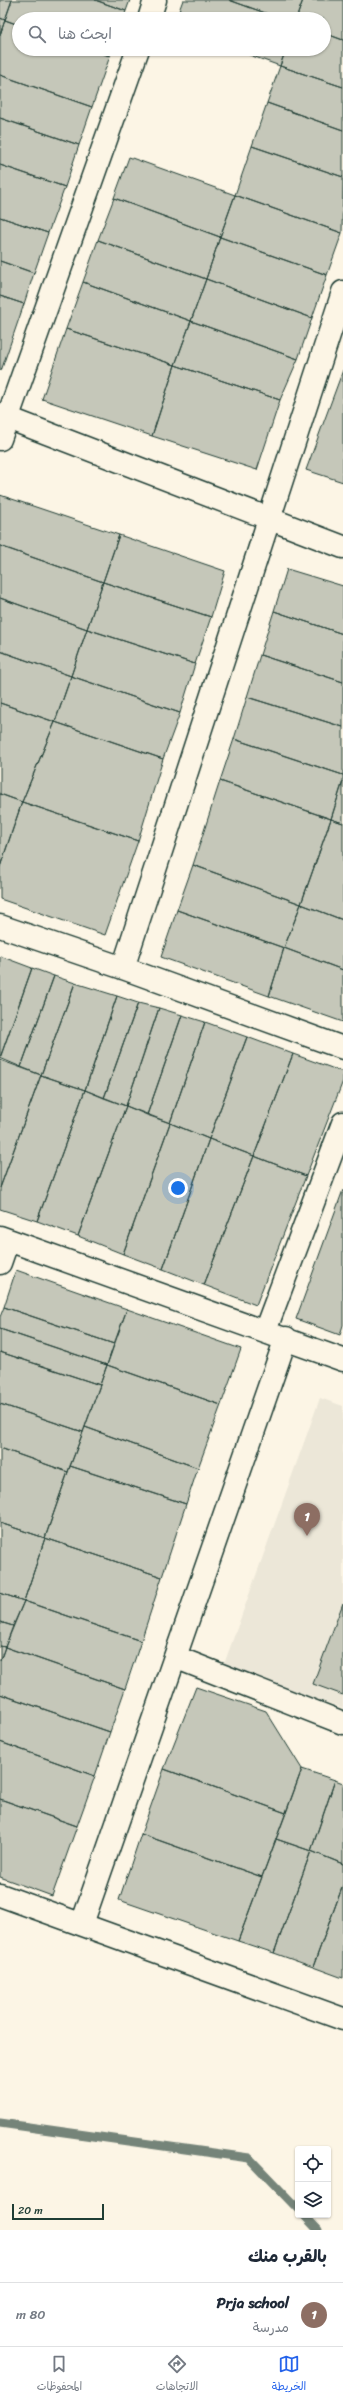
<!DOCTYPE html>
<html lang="ar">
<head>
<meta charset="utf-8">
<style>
  body { margin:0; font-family:Sriracha,"Playpen Sans Arabic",sans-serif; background:#f2f2f3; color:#1f2937; direction:rtl }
  .controls { position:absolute; right:12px; bottom:12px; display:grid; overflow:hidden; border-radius:4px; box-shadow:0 1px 3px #0004 }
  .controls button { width:36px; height:36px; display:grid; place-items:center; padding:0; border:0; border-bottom:1px solid #e0e1e3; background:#fff; color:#1f2937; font:20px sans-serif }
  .scale { position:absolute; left:12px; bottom:10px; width:92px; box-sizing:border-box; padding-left:4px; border:2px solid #1f3d34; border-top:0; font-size:11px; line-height:14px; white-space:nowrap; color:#1f3d34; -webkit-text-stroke:3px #fcf5e5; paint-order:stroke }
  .you { position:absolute; left:178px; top:1188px; width:14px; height:14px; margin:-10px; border:3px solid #fff; border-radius:50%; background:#1a73e8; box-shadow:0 0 0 6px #1a73e833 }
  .badge { display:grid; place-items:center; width:26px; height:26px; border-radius:50%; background:#2563eb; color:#fff; font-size:13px; font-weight:700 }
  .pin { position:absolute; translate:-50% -33px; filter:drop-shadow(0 1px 2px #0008) }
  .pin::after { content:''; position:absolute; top:21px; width:14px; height:12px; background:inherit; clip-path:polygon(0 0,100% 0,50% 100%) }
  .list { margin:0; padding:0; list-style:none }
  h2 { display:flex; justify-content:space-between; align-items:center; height:52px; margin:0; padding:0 16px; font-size:17px }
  h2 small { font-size:13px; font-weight:400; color:#747a83 }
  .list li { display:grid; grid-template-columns:26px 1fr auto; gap:12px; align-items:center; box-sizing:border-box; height:64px; padding:0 16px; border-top:1px solid #e0e1e3 }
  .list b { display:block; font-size:15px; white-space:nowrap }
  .list p { margin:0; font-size:13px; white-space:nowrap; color:#747a83 }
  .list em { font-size:13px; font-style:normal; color:#747a83 }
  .icon { flex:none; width:22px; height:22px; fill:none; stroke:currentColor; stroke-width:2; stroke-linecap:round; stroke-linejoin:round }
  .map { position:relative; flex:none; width:343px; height:2230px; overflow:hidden; direction:ltr }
  .search { position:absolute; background:#fff; box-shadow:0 1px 3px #0004; left:12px; right:12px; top:12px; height:44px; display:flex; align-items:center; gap:10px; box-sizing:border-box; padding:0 14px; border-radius:22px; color:#747a83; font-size:15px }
  .sheet { height:116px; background:#fff }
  nav { display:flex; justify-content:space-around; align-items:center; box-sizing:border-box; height:56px; border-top:1px solid #e0e1e3; background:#fff; font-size:11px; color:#747a83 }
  nav a { display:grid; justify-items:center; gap:2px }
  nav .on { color:#2563eb }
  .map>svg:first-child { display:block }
  .built { fill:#ece7d8 }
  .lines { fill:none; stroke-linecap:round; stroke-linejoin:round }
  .stream { stroke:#758479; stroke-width:9 }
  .building { fill:#c5c7b9; stroke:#1f3d34 }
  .minor-casing { stroke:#1f3d34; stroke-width:25 }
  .minor { stroke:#fcf5e5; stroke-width:22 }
</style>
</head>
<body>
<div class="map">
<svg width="343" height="2230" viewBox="0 0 343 2230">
  <rect width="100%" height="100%" fill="#fcf5e5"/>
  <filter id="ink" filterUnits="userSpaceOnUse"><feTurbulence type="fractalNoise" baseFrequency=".025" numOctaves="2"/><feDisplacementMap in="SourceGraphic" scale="8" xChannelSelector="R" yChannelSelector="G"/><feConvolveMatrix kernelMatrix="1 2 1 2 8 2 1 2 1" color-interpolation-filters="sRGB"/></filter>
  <g filter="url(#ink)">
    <path class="built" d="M320,1398L343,1406V1708L223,1667Z"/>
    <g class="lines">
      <path class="stream" d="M0,2123L249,2158L298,2209
        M304,2215L318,2230"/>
    </g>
    <path class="building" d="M0,0H12L5,20L0,18Z
      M12,0H95L126,11L123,19H19V25L5,20Z
      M95,0H130L126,11Z
      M183,0H229L282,19H176Z
      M229,0H303L296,19H282Z
      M303,0H343V40L324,33V19H296Z
      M0,18L5,20L0,35Z
      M5,20L19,25V49H88L110,56L92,107L0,75V35Z
      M324,33L343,40V87L280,66L286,49H324Z
      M88,49H113L110,56Z
      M233,49H286L280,66Z
      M280,66L343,87V130L267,103Z
      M0,75L92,107L79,145L0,118Z
      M267,103L343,130V177L252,146Z
      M0,118L79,145L65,187L0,165Z
      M252,146L343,177L342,233L235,195Z
      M129,157L235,195L220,237L114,198Z
      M0,165L65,187L48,233L0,217Z
      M235,195L342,233L327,275L220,237Z
      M114,198L220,237L206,279L98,240Z
      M0,217L48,233L34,273L0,261Z
      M220,237L327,275L312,318L206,279Z
      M98,240L206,279L191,321L83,282Z
      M0,261L34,273L24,304L0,296Z
      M206,279L312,318L298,359L191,321Z
      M83,282L191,321L175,365L66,329Z
      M0,296L24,304L1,371L0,370Z
      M191,321L298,359L280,400L175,365Z
      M66,329L175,365L152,436L42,399Z
      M175,365L280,400L257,470L152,436Z
      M343,370V482L306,470Z
      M0,495L119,535L103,582L0,546Z
      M119,535L225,571L211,617L103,582Z
      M0,546L103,582L87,629L0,598Z
      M287,569L343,586V634L274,611Z
      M103,582L211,617L195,664L87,629Z
      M0,598L87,629L71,676L0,651Z
      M274,611L343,634V682L260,655Z
      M87,629L195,664L180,713L71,676Z
      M0,651L71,676L55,722L0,703Z
      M260,655L343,682V727L247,697Z
      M71,676L180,713L163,759L55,722Z
      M247,697L343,727V775L234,739Z
      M0,703L55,722L22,802L0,794Z
      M55,722L163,759L138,841L22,802Z
      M234,739L343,775V781L331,819L220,781Z
      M220,781L331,819L301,904L193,865Z
      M343,781V823L331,819Z
      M0,794L22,802L0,867Z
      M22,802L138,841L105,935L0,899V867Z
      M331,819L343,823V920L301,904Z
      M193,865L301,904L284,948L177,910Z
      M301,904L343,920V970L284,948Z
      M177,910L284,948L269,996L161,957Z
      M284,948L343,970V1022L269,996Z
      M0,956L32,968L0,1058Z
      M32,968L54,976L21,1067L0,1058Z
      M54,976L75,983L41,1075L21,1067Z
      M75,983L117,996L85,1090L41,1075Z
      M117,996L138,1003L104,1098L85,1090Z
      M138,1003L159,1008L126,1106L104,1098Z
      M159,1008L182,1015L147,1115L126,1106Z
      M182,1015L205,1022L170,1123L147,1115Z
      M205,1022L247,1037L209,1139L170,1123Z
      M247,1037L293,1054L254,1156L209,1139Z
      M293,1054L343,1072V1081L306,1176L254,1156Z
      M0,1060L41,1075L0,1188Z
      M41,1075L85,1090L37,1221L0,1209V1188Z
      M85,1090L126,1106L78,1236L37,1221Z
      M126,1106L170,1123L123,1254L78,1236Z
      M170,1123L209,1139L163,1269L123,1254Z
      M209,1139L254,1156L204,1285L163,1269Z
      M254,1156L306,1176L256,1305L204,1285Z
      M343,1190V1325L340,1335L296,1319Z
      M16,1270L127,1309L114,1344L4,1307Z
      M4,1307L114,1344L107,1365L0,1329V1317Z
      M127,1309L241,1349L221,1405L107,1365Z
      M0,1329L107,1365L100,1385L0,1352Z
      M0,1352L100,1385L83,1432L0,1404Z
      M107,1365L221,1405L198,1468L85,1427Z
      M0,1404L83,1432L68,1472L0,1448Z
      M85,1427L198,1468L186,1504L70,1466Z
      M0,1448L68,1472L45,1538L0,1523Z
      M70,1466L186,1504L162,1577L45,1538Z
      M0,1523L45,1538L24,1601L0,1593Z
      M45,1538L162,1577L141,1641L24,1601Z
      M0,1593L24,1601L13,1626L0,1622Z
      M24,1601L141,1641L125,1689L5,1647Z
      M343,1603V1695L313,1684Z
      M0,1622L13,1626L5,1647L0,1646Z
      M0,1646L5,1647L0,1661Z
      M5,1647L125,1689L110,1732L0,1694V1661Z
      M196,1687L266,1711L302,1769L286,1813L164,1769Z
      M0,1694L110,1732L95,1776L0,1742Z
      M0,1742L95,1776L77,1826L0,1799Z
      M164,1769L286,1813L262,1877L141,1834Z
      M302,1769L335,1780L311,1851L276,1839Z
      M335,1780L343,1783V1864L311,1851Z
      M0,1799L77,1826L52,1896L0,1877Z
      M141,1834L262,1877L238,1941L119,1900Z
      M276,1839L311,1851L274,1953L238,1941Z
      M311,1851L343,1864V1885L313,1967L274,1953Z
      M343,1885V1978L313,1967Z"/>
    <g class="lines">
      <defs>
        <path id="minor" d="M149,19L155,0
          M0,415L343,547
          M0,439L138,49
          M0,926L123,968L343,1048
          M123,968L343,292
          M0,1237L343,1360
          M0,1263L8,1240
          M265,1331L343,1123
          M175,1657L343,1723
          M0,1895L343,2019
          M82,1924L286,1338"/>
      </defs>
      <use href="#minor" class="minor-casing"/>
      <use href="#minor" class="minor"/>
    </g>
  </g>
</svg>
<div class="controls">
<button><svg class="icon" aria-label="locate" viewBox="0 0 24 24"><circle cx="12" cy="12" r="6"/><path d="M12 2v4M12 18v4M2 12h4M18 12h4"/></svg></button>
<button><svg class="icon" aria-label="layers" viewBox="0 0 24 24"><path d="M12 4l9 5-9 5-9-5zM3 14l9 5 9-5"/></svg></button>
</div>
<div class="scale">20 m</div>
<div class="you"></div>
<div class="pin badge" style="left:307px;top:1536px;background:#8d6e63">1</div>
<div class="search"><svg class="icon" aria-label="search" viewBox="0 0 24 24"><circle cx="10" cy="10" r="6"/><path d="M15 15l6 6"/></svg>ابحث هنا</div>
</div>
<section class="sheet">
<h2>بالقرب منك<small></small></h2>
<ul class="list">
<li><span class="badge" style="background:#8d6e63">1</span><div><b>Prja school</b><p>مدرسة</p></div><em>80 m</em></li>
</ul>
</section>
<nav>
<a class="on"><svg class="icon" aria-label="map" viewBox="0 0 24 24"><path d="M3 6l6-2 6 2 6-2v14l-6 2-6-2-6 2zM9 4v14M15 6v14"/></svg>الخريطة</a>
<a><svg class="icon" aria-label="directions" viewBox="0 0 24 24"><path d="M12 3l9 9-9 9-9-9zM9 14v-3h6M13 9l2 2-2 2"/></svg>الاتجاهات</a>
<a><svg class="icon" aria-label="saved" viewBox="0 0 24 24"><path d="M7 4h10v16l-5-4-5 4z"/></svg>المحفوظات</a>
</nav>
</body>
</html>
